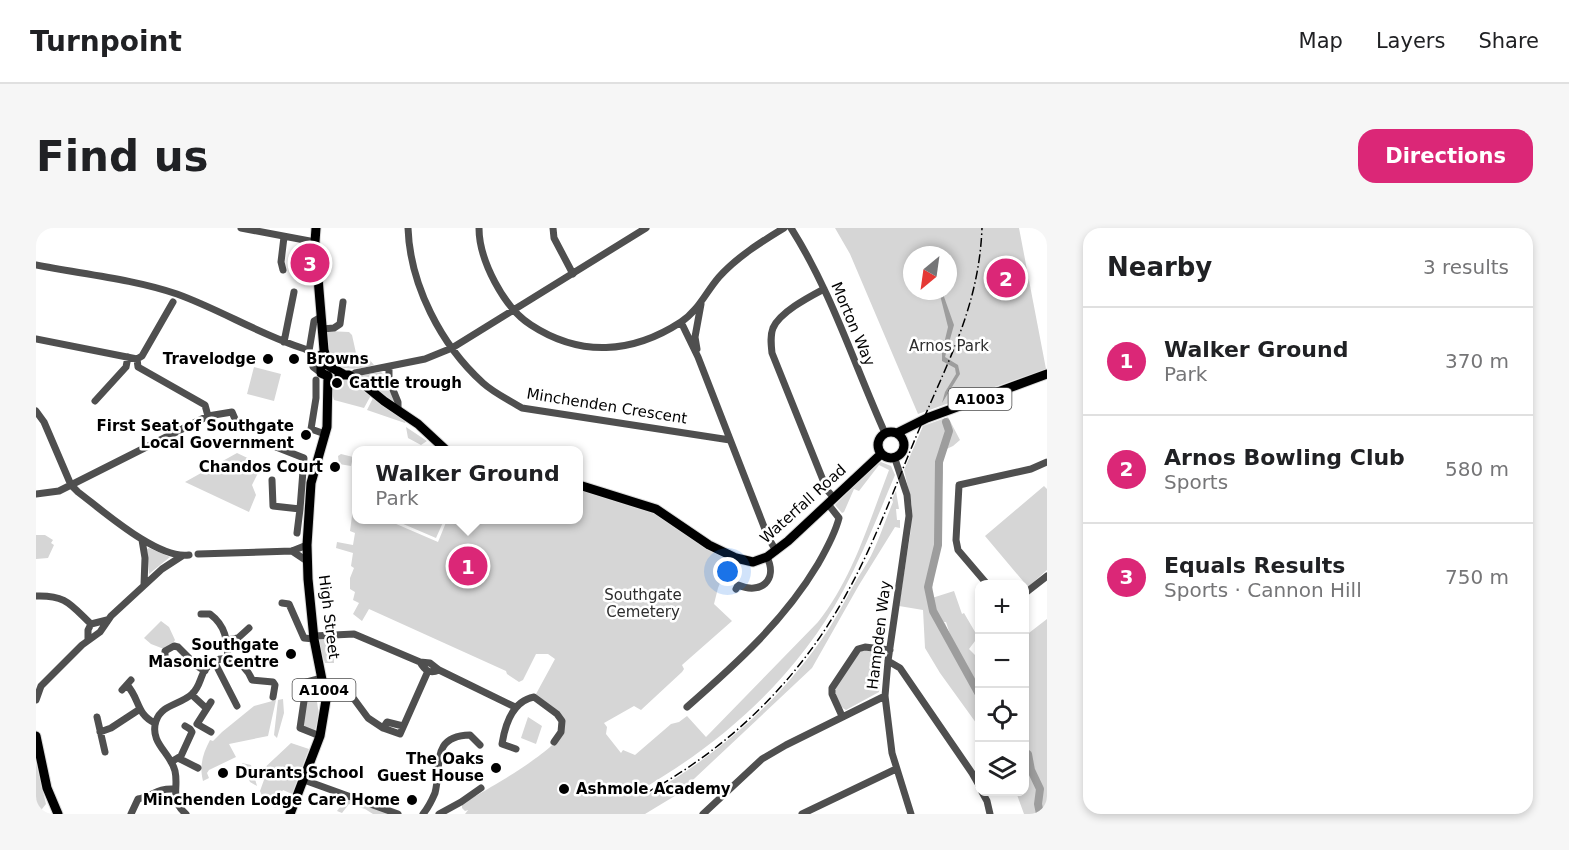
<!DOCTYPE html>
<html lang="en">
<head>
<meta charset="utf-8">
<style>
  body { margin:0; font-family:"DejaVu Sans",sans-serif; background:#f6f6f6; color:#202124 }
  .controls { position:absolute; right:18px; bottom:18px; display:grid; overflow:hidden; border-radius:12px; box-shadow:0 3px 9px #0003 }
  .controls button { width:54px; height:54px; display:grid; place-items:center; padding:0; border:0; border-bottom:2px solid #e0e0e0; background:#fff; color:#202124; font:30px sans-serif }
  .compass { position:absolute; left:867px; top:18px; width:54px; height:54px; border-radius:50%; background:#fff; box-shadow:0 3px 9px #0003; rotate:209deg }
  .you { position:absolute; left:692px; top:344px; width:21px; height:21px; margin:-15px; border:4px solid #fff; border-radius:50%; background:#1a73e8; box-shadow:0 0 0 9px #1a73e833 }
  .badge { display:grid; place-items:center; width:39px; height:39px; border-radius:50%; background:#db2777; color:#fff; font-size:20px; font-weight:700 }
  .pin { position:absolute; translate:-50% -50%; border:3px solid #fff; box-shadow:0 2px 6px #0006 }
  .popup { position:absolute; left:316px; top:218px; width:231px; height:78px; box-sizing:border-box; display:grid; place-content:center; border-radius:12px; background:#fff; filter:drop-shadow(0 2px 4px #0005); font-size:20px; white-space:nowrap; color:#757577 }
  .popup b { font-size:22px; color:#202124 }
  .popup::after { content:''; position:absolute; left:50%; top:100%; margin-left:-12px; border:12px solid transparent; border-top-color:#fff }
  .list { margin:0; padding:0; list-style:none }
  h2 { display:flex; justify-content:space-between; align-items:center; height:78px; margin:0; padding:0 24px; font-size:26px }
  h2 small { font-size:20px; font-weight:400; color:#757577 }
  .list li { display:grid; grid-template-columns:39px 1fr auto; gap:18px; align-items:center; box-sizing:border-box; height:108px; padding:0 24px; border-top:2px solid #e0e0e0 }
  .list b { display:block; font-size:22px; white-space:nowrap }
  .list p { margin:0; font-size:20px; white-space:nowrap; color:#757577 }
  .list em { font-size:20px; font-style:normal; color:#757577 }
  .icon { flex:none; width:33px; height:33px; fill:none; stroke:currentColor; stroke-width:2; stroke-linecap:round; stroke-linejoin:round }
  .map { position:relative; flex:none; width:1011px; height:586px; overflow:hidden; border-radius:18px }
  header { display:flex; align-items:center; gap:36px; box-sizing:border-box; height:84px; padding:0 30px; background:#fff; border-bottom:2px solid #e0e0e0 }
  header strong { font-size:28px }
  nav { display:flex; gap:33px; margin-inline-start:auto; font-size:21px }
  .intro { display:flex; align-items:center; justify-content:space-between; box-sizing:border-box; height:144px; padding:0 36px }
  h1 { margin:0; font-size:42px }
  .button { padding:15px 27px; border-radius:18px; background:#db2777; color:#fff; font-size:21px; font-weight:700 }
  main { display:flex; gap:36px; padding:0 36px }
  aside { flex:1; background:#fff; border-radius:18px; box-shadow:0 3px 9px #0003 }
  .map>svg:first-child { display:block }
  .green { fill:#d6d6d6; fill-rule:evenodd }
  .water { fill:#9d9d9d }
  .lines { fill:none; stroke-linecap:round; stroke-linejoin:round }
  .river { stroke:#9d9d9d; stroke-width:8 }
  .major-casing { stroke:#dbdbdb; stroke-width:11 }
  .minor { stroke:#4f4f4f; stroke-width:7 }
  .major { stroke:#000; stroke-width:9 }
  .rail { stroke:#000; stroke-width:1.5; stroke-dasharray:9 3 1.5 3; stroke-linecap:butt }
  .poi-dot { fill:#000; stroke:#fff; stroke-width:2 }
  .labels { text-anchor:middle; stroke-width:5; stroke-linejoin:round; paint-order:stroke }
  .shield { fill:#fff; stroke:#4c4c4c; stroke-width:1.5 }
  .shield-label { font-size:14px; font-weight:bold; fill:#000 }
  .street-label { font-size:15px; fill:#000; stroke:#fff }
  .park-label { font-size:15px; fill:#2d2d2d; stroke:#fff }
  .poi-label { font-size:15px; font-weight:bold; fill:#000; stroke:#fff; text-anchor:end }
</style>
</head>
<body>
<header>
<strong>Turnpoint</strong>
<nav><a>Map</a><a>Layers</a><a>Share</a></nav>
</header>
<div class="intro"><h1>Find us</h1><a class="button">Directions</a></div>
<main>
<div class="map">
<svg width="1011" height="586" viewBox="0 0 1011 586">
  <rect width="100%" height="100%" fill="#fff"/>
  <path class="green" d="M799,0H983L1010,141L882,186L814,26ZM876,27H912V63H876Z
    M291,103L313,104L316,107L320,125L333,131L338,137C319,142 306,144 291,130Z
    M218,139L245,146L238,173L211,166Z
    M345,144L350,149L360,173L359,177L324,149L326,147Z
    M302,150L321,154L334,165V169L328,180L298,172C295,163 297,157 302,150Z
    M338,168L371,191L369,195L331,182Z
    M912,189L924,212L917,218L904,224L907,245L902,319L895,370L904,396L909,395L917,416L910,394L905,395L896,370L918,363L926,386L928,385L942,409L933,421L943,431V499L904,445L889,420L887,382L863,378L875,301L876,277L868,242L887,198Z
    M370,199L391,213L385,217L372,210Z
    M201,225L226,237L216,257L220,267L213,284L149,254Z
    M305,226L317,229L315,238L303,236L302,228Z
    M845,234L855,238L859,247C843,285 827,326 807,363C761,448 690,512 608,560L611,567C685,526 747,470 794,399C806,380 816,358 828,340C839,324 849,293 857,274L856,271L860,263L863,281H860L861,292H864V300L859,299L823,357L776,440L642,566L609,586H429L432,582L429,583L426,580V576C443,566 527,520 526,502C526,484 512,476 500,466L519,431L512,426H500L487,452L483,454L471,446L470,443L333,381L326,393L317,386L323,375L317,372L319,364L314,361V350L318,340L315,338L317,325L300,320L301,314L317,317L319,305L314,303L317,280H321V292H351L402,314L411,292H543V257L615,281L694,331L682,360L678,376L696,393L646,437L648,441L646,444L605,482L598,478L568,495L571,499L570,506L585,525L587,522L599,527L635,496L643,494L651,488L670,509L782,394C817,350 833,294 853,242L843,237L823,263L818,261L808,284L806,285L799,277L839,237Z
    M1008,258L1011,261V342L992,359L949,308Z
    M358,292H393L395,296L404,292H408L400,310Z
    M0,307H9L17,312L15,315L18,317L12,330L0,331Z
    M113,320L134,329L113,346L111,321Z
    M1011,391V586H988L980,564H988L989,408Z
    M125,393L133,399L139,412L136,417L128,421L115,416L108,410Z
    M281,411H297L298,435H289Z
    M829,422L848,423L843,464L810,482C802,478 799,469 799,460L822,425Z
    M278,452L283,488L278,506L264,501L267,455Z
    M247,471L248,485L241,510L238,507L242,472Z
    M240,472L232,508L193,516L200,529L173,542L171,545L173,550L167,553C163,538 167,525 174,512L177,513L186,504L218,478Z
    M492,489L506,498L500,516L485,510Z
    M255,515L273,521L256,566L247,562L240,573L243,575L240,580C232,578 227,571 224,563L229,549L223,545Z
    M0,535L10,576L6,581V586H0Z
    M206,535L215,537L221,558L214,554Z
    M310,571L355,586H337L329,581L313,576L306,585L301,583Z"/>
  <path class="water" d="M903,63H906L918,97L909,129L922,137L924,146L906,175L909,164L920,146L919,140L906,133V124L912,99Z"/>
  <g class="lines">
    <path class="river" d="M910,194L913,203L903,234L902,317L892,359L897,383L944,468
      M988,524L992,526L995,542L1004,561L1002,576L1004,586"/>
    <defs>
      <path id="major" d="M280,0L279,14L288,122L293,138L307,146
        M285,127V145L292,148
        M303,147H313L326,155L348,173L382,196L410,222
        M842 217a13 13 0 1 1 26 0a13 13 0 1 1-26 0Z
        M861,205L891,190L1011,146
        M543,257L620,281L673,317L700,330L717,334L731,329L752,313L844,227
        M0,508L11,560L22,586
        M254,586L284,508L290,472L278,411L272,351L271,317L275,255L291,199L292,148"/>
    </defs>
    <use href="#major" class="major-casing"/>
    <path class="minor" d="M205,0L279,14
      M372,0C374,57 405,117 447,155C458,165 473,172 486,180L694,212
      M443,0C443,32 468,80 495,97C544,129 596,126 645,94C662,83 670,64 683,49C701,29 725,14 748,0
      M517,0L518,10L537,46
      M755,0C795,63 818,136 849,205
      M0,37C46,46 97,51 141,66C185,82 225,107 269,121L273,123L277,139L285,145
      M247,42L245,34L248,9
      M788,61C773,69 744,84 737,100C734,108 735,116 736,125L791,262L798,270
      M645,94L662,129L732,309L740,323
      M286,101L298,100L304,96L307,74
      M0,111L101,131L106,128L137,74
      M248,114L258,64
      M661,121L659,109L665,76
      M273,123L278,93L285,89
      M101,131L102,139L169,177L172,188
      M353,139V152L362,174V182
      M315,148L319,145L389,131L416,120L610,0
      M280,152V170L275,201L289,206
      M59,173L90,139L92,129
      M0,183L8,194L35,257L42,264C66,282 122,332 153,327
      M240,219L268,230L264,281
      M859,231L871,267L873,288L852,433L849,468L856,525L875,586
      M236,252L237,278L264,281L261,305
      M0,266L23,263L172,188L196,184L202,198
      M106,312L109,330L108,357
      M256,323L271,333
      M162,326L256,323L271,317
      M951,356L922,322L920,312L923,257L995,241L1011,234
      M700,361L702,357C725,367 742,352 731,329
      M988,366L1011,348
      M0,368C30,367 34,376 55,396
      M246,375L253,376L268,410L278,411
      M165,386H174C190,398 191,412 192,431
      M278,408L318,406L384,434C389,443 394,446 403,442L479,479
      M52,412V402L55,396L71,392
      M191,412L202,410L213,400
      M129,429V423L138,418L142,419L161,438L169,443
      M852,433L864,440L936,545L944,559
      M384,434L394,435L403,442
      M179,435L201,478
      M91,457C104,471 100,486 119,495
      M86,462L95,452
      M288,463L311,468L318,471L332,490L347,500L364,506L392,443
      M156,467L170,480
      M0,472L5,458L46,417L64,404L75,388L126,341L146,328
      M175,474L161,496L175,504
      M651,479C700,436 748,393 782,336C790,322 799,306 803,290L792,276
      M806,488L796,466V460L822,421L829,419L854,422
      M61,489L69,524
      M347,500L351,494L367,498
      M64,504L75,500L104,481
      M284,508L264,500L268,473L267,455L286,450
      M480,521L466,516C469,497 477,473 498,469L521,486L526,493L525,504L518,514
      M142,530L162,540
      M135,534L145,528L156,504L154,501L149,498
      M268,552L362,586
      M946,564L951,573L954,586
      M95,586L102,571C117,568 121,560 138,561
      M150,586C133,571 143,561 139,543C135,525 113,515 120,493C126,476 144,477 156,466C164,459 164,449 169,442C185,421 208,432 216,452L237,454L239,457L237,469
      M387,586C392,580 396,572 399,565C406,538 394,508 434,507L444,517
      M403,586L425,574L445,560
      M667,586L726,531L750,517L849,468
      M766,586L860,541"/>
    <use href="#major" class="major"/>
    <path class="rail" d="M610,565C695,519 766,449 812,363C841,310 861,253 885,197C914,129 943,76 946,0"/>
  </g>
  <g class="poi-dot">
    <circle cx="232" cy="131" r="6"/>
    <circle cx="258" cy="131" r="6"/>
    <circle cx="301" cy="155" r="6"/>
    <circle cx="270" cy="207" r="6"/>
    <circle cx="299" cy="239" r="6"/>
    <circle cx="255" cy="426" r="6"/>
    <circle cx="460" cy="540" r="6"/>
    <circle cx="187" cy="545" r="6"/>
    <circle cx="528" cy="561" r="6"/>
    <circle cx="376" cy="572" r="6"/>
  </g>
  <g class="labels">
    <g class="shield">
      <rect x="912.5" y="160" width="63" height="22" rx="4.5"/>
      <rect x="256.5" y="451" width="63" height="22" rx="4.5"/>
    </g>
    <g class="shield-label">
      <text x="944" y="176">A1003</text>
      <text x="288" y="467">A1004</text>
    </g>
    <g class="street-label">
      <text transform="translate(817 96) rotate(67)" y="5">Morton Way</text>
      <text transform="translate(571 178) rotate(9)" y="5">Minchenden Crescent</text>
      <text transform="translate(767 276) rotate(-42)" y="5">Waterfall Road</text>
      <text transform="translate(293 389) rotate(83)" y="5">High Street</text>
      <text transform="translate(843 407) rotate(-83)" y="5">Hampden Way</text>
    </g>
    <g class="park-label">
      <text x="913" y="123">Arnos Park</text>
      <text x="607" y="372">Southgate<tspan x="607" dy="17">Cemetery</tspan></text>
    </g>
    <g class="poi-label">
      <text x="220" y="136">Travelodge</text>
      <text x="270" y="136" text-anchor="start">Browns</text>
      <text x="313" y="160" text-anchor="start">Cattle trough</text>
      <text x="258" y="203">First Seat of Southgate<tspan x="258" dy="17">Local Government</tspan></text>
      <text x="287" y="244">Chandos Court</text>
      <text x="243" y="422">Southgate<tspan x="243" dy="17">Masonic Centre</tspan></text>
      <text x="448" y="536">The Oaks<tspan x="448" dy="17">Guest House</tspan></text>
      <text x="199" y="550" text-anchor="start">Durants School</text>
      <text x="540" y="566" text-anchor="start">Ashmole Academy</text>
      <text x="364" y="577">Minchenden Lodge Care Home</text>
    </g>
  </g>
</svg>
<div class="controls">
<button>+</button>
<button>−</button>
<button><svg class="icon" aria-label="locate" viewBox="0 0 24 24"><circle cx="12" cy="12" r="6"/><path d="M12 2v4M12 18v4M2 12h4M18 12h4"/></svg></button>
<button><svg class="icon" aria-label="layers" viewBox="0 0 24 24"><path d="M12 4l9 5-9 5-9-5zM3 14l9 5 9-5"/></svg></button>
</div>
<svg class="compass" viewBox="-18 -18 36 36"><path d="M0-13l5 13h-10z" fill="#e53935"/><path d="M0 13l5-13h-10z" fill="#757577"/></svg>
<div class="you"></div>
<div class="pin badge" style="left:432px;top:338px">1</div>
<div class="popup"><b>Walker Ground</b>Park</div>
<div class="pin badge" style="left:970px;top:50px">2</div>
<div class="pin badge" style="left:274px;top:35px">3</div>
</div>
<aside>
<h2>Nearby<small>3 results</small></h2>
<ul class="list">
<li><span class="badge">1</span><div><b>Walker Ground</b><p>Park</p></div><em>370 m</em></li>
<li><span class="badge">2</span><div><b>Arnos Bowling Club</b><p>Sports</p></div><em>580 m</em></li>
<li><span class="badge">3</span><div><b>Equals Results</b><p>Sports · Cannon Hill</p></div><em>750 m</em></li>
</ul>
</aside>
</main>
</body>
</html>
